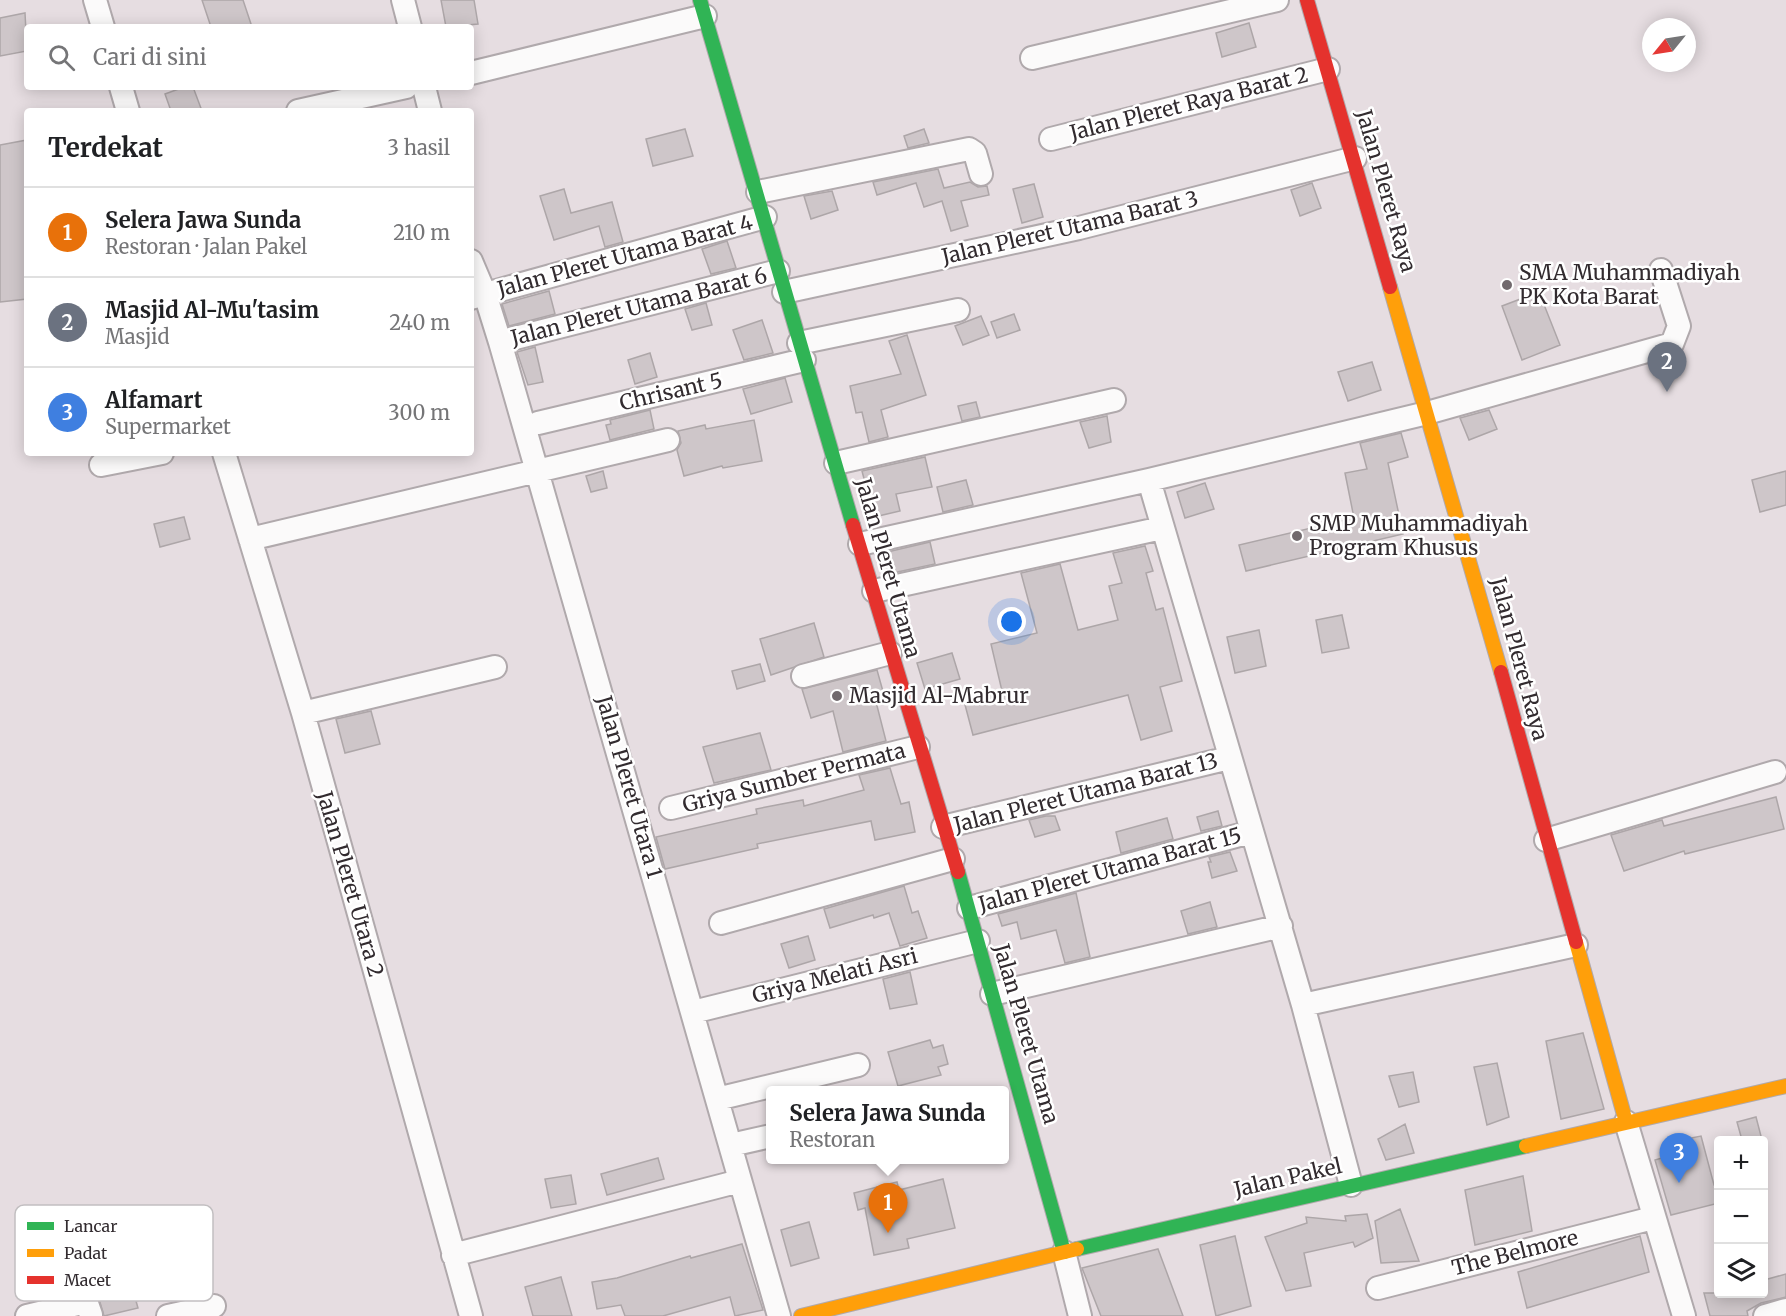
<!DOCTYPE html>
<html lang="id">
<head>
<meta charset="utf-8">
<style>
  body { margin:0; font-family:Merriweather,serif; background:#f6f6f6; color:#202124 }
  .controls { position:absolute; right:18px; bottom:18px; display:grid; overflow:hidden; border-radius:6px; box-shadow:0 3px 15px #0003 }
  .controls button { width:54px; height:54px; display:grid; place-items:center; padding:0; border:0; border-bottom:2px solid #e0e0e0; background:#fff; color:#202124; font:30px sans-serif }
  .compass { position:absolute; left:1642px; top:18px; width:54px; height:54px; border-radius:50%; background:#fff; box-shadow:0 3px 15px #0003; rotate:240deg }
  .you { position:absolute; left:1012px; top:622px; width:21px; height:21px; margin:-15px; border:4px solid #fff; border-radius:50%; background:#1a73e8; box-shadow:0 0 0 9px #1a73e833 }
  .badge { display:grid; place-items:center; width:39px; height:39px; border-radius:50%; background:#71696d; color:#fff; font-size:20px; font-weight:700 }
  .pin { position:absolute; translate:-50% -50px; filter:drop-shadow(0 2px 3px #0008) }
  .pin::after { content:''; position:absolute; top:32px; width:21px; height:18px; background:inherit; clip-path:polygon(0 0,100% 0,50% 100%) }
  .popup { position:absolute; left:766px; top:1086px; width:243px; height:78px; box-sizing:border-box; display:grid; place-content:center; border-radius:6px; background:#fff; filter:drop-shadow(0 2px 4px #0005); font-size:20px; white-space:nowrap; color:#757577 }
  .popup b { font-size:22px; color:#202124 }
  .popup::after { content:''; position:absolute; left:50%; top:100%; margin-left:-12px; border:12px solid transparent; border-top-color:#fff }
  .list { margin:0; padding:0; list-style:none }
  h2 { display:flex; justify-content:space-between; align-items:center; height:78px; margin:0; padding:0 24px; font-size:26px }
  h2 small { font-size:20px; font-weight:400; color:#757577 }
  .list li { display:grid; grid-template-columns:39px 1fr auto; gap:18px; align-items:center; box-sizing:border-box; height:90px; padding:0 24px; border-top:2px solid #e0e0e0 }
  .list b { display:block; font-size:22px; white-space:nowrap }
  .list p { margin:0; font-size:20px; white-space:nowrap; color:#757577 }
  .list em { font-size:20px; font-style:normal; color:#757577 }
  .icon { flex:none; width:33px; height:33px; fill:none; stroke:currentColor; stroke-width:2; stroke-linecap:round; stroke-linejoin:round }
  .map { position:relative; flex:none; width:1786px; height:1316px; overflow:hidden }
  .search { position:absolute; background:#fff; box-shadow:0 3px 15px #0003; left:24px; top:24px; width:450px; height:66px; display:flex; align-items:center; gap:15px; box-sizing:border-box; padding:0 21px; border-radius:6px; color:#757577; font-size:22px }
  .panel { position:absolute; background:#fff; box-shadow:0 3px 15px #0003; left:24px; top:108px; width:450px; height:348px; border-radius:6px }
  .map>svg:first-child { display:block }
  .building { fill:#cec6c9; stroke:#ada6a8; stroke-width:1.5 }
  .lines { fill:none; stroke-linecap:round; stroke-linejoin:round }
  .street-casing { stroke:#b0a9ac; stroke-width:26 }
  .fast-casing { stroke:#b0a9ac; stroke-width:16 }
  .slow-casing { stroke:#b0a9ac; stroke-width:16 }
  .jam-casing { stroke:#b0a9ac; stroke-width:16 }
  .street { stroke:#fbfafa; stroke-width:22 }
  .fast { stroke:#30b455; stroke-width:14 }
  .slow { stroke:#ff9f0a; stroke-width:14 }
  .jam { stroke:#e5322d; stroke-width:14 }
  .poi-dot { fill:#71696d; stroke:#fff; stroke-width:2 }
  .labels { text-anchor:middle; stroke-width:5; stroke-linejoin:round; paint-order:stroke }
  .street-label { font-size:21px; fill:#322b2f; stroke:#fff }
  .poi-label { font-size:21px; fill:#322b2f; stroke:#fff; text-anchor:start }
  .key { fill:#fff; stroke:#c2bfc1; stroke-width:1.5 }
  .key-label { font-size:16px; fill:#322b2f }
</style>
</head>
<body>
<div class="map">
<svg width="1786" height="1316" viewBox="0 0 1786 1316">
  <rect width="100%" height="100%" fill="#e6dde1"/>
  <path class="building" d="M202,0H243L252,27H211Z
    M441,0H474L478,24L446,27Z
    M25,13L27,51L0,56V18Z
    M1249,23L1256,47L1222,57L1216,33Z
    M184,87H193L202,111H171L165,94Z
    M685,129L693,156L653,166L646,139Z
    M924,129L929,143L908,148L904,136Z
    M27,140V299L0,302V145Z
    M938,169L944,188L970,182L978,187L987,186L989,195L961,201L968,226L951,231L942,201L924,207L916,183L877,195L873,182Z
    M1312,183L1321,208L1300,216L1291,190Z
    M1034,184L1043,217L1022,223L1013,189Z
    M564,189L571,213L612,202L623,242L605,247L599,226L554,240L540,196Z
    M832,191L838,210L811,219L804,196Z
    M727,241L736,268L711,274L702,249Z
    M549,291L555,314L509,326L502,304Z
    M1539,292L1560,345L1522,360L1502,306Z
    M706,303L712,325L692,330L685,309Z
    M1014,314L1020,330L997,338L991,322Z
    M981,316L989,335L963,345L955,326Z
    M762,320L773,353L744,360L733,330Z
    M907,335L926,395L881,410L888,437L869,442L862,412L856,413L850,386L901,374L889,341Z
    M535,347L543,382L528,385L517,352Z
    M650,353L657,377L635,384L628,360Z
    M1372,362L1381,390L1348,401L1338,372Z
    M785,378L792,402L751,414L743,389Z
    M976,402L980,417L962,421L958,406Z
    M650,410L654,429L610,440L606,425L611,424L610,420Z
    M1489,410L1497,429L1469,440L1460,418Z
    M1107,416L1111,442L1089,448L1080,422Z
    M754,420L762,461L723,468L722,466L684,476L677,450L681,443L678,431L705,425L706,429Z
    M1401,433L1408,457L1388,463L1403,534L1246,571L1239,545L1354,518L1345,473L1367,469L1360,443Z
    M925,457L932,487L896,494L900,511L874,517L862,471Z
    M603,471L607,488L591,492L586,476Z
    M1786,471V505L1760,512L1752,480Z
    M966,480L973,505L943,512L937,487Z
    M1205,483L1214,509L1185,518L1177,492Z
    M184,517L190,539L160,547L154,524Z
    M930,542L935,564L888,574L883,553Z
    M1145,546L1153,571L1146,573L1156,610L1163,608L1182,681L1160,687L1172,731L1141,740L1128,695L973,735L964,701L1002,691L991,644L1037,633L1021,573L1060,564L1078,630L1118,620L1109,586L1122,583L1113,553Z
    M1342,615L1349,648L1322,653L1316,620Z
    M814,623L824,657L771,675L760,639Z
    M1259,630L1266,666L1235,673L1227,637Z
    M952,653L960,679L925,689L917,663Z
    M760,664L765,681L737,689L732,671Z
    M877,670L884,695L875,698L886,741L843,752L833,711L811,718L802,689Z
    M371,711L380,744L345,753L336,719Z
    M760,733L771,770L714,783L703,747Z
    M890,768L901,804L909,802L915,832L875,840L871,821L757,844L758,848L665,869L656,837L757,814L756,809L803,800L804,806L864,790L859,775Z
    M1776,797L1784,829L1685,854L1684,851L1624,871L1611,835L1662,820L1664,826Z
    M1218,811L1222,826L1201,831L1197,817Z
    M1046,816H1055L1060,830L1035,837L1029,820Z
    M1167,818L1173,839L1121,853L1116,832Z
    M1230,852L1237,871L1212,878L1208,862H1211L1209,857Z
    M904,886L912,913L918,911L927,938L900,946L889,913L874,918L873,915L830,928L824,909Z
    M1076,893L1090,957L1065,963L1056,930L1021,939L1017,922L1002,926L998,914Z
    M1210,902L1217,927L1188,934L1181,911Z
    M808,936L815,960L789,968L781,944Z
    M910,972L917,1004L890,1009L883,979Z
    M1583,1033L1604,1109L1561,1119L1546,1041Z
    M930,1040L933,1048L943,1045L948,1064L938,1067L941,1075L898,1086L888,1052Z
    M1497,1063L1509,1117L1487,1125L1474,1067Z
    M1413,1072L1419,1102L1399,1107L1389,1076Z
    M1756,1117L1762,1140H1742L1737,1122Z
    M1405,1124L1414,1153L1386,1160L1378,1139Z
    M1701,1136L1714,1185L1719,1184V1203L1671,1215L1655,1160L1689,1150L1686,1139Z
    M658,1158L664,1179L607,1195L601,1174Z
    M571,1175L576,1204L551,1208L545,1179Z
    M1523,1176L1532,1231L1475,1245L1465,1190Z
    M943,1179L955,1228L907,1239L909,1248L874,1255L865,1208L858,1210L854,1193L897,1182L899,1190Z
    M1400,1209L1419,1261L1381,1263L1375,1221Z
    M1367,1214L1373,1238L1355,1247L1353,1242L1304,1253L1311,1286L1286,1291L1265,1237L1307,1223L1306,1217L1346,1221L1345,1216Z
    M809,1222L819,1258L791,1266L781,1230Z
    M1235,1236L1251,1306L1216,1316L1200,1245Z
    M1640,1236L1649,1272L1527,1308L1518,1272Z
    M742,1244L763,1310L735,1316L730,1297L663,1316H625L621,1305L597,1309L592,1282L617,1278L690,1256L691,1258Z
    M200,1246L208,1287L136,1301L138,1308L104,1316L94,1282L137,1269L135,1258Z
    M1158,1249L1183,1316H1101L1082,1268Z
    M1786,1274V1297L1761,1303L1747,1311L1748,1316H1710L1704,1293H1764V1280Z
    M561,1277L572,1316H533L525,1287Z"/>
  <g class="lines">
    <defs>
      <path id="street" d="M95,0L103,27
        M403,0L410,27
        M1032,58L1277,0
        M471,73L705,16
        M121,87L128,111
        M424,87L430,111
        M298,111L406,87
        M1051,139L1328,69
        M758,192L969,149L975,153L981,174
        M471,261L485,294L500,342L779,1316
        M784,292L1079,228L1355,158
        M471,298L765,217
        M500,342L778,271
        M799,343L958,310
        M538,423L804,360
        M224,453L303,713L471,1316
        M836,463L1114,400
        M101,465L162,453
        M1149,480L1303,1005L1576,945
        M250,539L668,440
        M860,544L1149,480L1427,413L1672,344L1679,326L1661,270
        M874,591L1162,528
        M803,676L890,653
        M303,713L495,667
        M671,808L918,747
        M943,827L1229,758
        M1546,840L1775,772
        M969,908L1251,832
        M721,923L953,859
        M992,994L1281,926
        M1303,1005L1351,1185
        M693,1012L978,941
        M717,1099L858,1065
        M1626,1122L1684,1316
        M731,1145L771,1136
        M1064,1252L1080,1316
        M453,1255L732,1183
        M78,1278L91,1315
        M1378,1288L1653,1218
        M27,1316L86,1302
        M168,1316L214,1306
        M1765,1316L1786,1310"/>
      <path id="fast" d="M700,0L853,525
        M958,872L1064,1252
        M1077,1249L1526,1146"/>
      <path id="slow" d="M1390,287L1501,672
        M1576,942L1626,1122
        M1526,1146L1786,1086
        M801,1316L1077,1249"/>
      <path id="jam" d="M1307,0L1390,287
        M853,525L958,872
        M1501,672L1576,942"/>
    </defs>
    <use href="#street" class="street-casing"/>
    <use href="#fast" class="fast-casing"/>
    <use href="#slow" class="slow-casing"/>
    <use href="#jam" class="jam-casing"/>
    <use href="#street" class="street"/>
    <use href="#fast" class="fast"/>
    <use href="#slow" class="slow"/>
    <use href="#jam" class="jam"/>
  </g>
  <g class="poi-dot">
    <circle cx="1507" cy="285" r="6"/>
    <circle cx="1297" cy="536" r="6"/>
    <circle cx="837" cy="696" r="6"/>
  </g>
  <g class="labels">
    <g class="street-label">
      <text transform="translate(1189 104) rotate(-14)" y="7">Jalan Pleret Raya Barat 2</text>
      <text transform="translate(1386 191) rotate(74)" y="7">Jalan Pleret Raya</text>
      <text transform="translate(1070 228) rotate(-13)" y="7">Jalan Pleret Utama Barat 3</text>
      <text transform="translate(625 256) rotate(-15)" y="7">Jalan Pleret Utama Barat 4</text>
      <text transform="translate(639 307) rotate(-14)" y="7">Jalan Pleret Utama Barat 6</text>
      <text transform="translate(671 392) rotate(-13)" y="7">Chrisant 5</text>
      <text transform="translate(888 568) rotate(74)" y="7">Jalan Pleret Utama</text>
      <text transform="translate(1519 659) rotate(75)" y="7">Jalan Pleret Raya</text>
      <text transform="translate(794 778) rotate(-14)" y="7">Griya Sumber Permata</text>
      <text transform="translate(629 787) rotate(74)" y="7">Jalan Pleret Utara 1</text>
      <text transform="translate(1086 793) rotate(-14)" y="7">Jalan Pleret Utama Barat 13</text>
      <text transform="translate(1110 870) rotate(-15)" y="7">Jalan Pleret Utama Barat 15</text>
      <text transform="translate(350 884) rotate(74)" y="7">Jalan Pleret Utara 2</text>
      <text transform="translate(835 976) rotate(-14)" y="7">Griya Melati Asri</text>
      <text transform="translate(1026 1034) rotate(74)" y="7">Jalan Pleret Utama</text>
      <text transform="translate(1288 1178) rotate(-13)" y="7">Jalan Pakel</text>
      <text transform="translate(1515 1253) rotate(-14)" y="7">The Belmore</text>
    </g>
    <g class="poi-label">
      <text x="1519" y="280">SMA Muhammadiyah<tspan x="1519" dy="24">PK Kota Barat</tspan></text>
      <text x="1309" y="531">SMP Muhammadiyah<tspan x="1309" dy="24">Program Khusus</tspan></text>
      <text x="849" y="703">Masjid Al-Mabrur</text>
    </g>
  </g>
  <rect x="15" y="1205" width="198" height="96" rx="9" class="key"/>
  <rect x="27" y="1222" width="27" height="8" fill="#30b455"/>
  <rect x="27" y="1249" width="27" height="8" fill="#ff9f0a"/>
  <rect x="27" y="1276" width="27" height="8" fill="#e5322d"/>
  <g class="key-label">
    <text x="64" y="1232">Lancar</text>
    <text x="64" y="1259">Padat</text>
    <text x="64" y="1286">Macet</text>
  </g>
</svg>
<div class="controls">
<button>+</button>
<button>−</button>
<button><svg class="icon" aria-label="layers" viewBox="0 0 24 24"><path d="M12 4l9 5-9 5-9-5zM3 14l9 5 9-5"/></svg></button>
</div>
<svg class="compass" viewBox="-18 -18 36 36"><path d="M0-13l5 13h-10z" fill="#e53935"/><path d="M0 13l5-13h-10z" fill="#757577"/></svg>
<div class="you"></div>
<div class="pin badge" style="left:888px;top:1233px;background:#e8710a">1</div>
<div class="popup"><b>Selera Jawa Sunda</b>Restoran</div>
<div class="pin badge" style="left:1667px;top:392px;background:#6b7280">2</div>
<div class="pin badge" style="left:1679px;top:1183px;background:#3f7fe0">3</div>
<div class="search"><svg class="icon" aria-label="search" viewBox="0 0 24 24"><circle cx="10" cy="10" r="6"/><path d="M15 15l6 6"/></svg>Cari di sini</div>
<section class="panel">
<h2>Terdekat<small>3 hasil</small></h2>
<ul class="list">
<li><span class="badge" style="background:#e8710a">1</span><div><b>Selera Jawa Sunda</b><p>Restoran · Jalan Pakel</p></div><em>210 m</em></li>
<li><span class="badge" style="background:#6b7280">2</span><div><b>Masjid Al-Mu'tasim</b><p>Masjid</p></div><em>240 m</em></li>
<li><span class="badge" style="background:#3f7fe0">3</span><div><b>Alfamart</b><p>Supermarket</p></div><em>300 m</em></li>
</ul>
</section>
</div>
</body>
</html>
